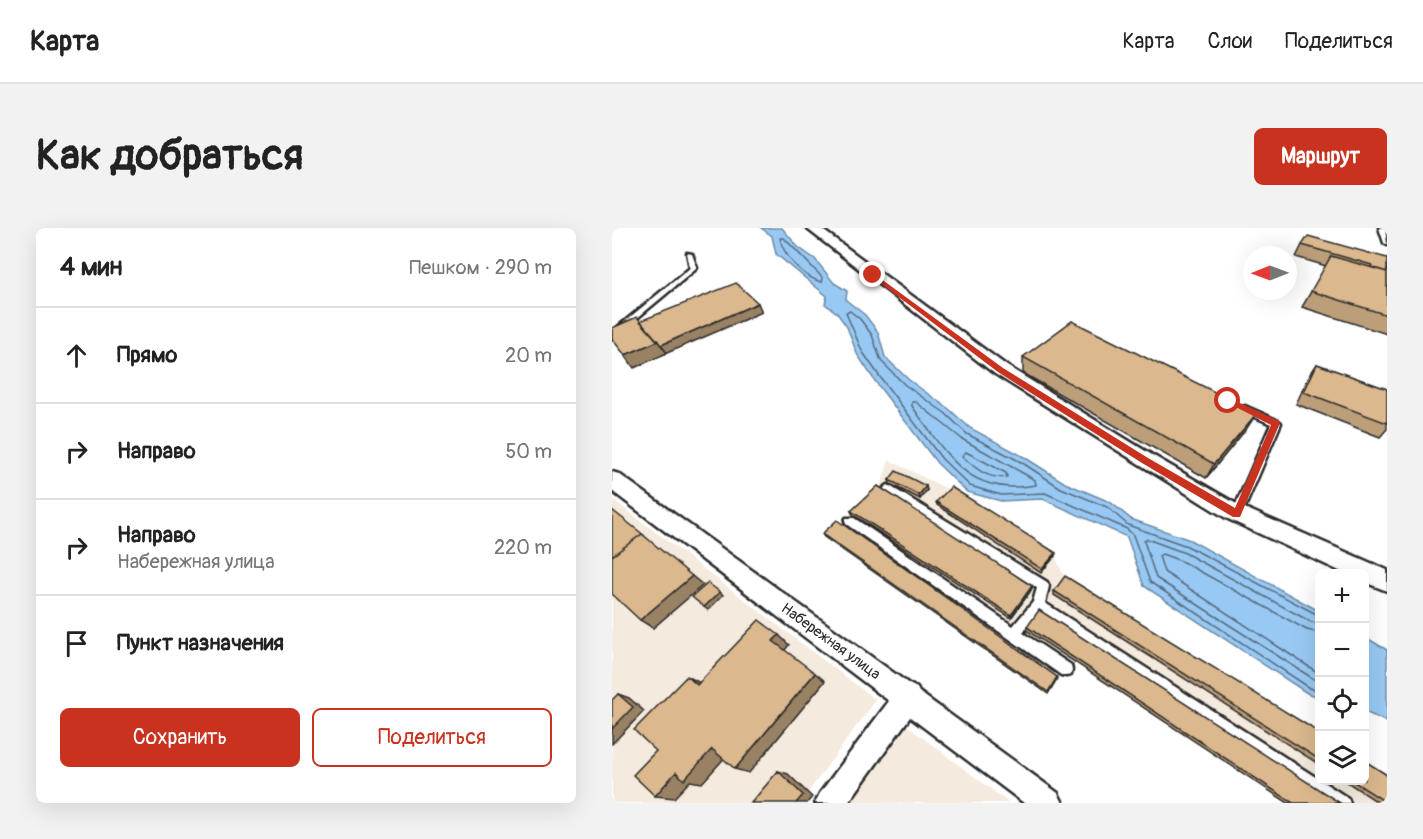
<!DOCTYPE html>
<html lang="ru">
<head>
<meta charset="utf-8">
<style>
  body { margin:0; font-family:Pangolin,sans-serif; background:#f2f2f2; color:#222 }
  .controls { position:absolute; right:18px; bottom:18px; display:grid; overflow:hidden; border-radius:9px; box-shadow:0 6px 24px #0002 }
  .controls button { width:54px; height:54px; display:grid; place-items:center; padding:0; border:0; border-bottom:2px solid #e0e0e0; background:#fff; color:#222; font:30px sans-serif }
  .compass { position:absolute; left:631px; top:18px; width:54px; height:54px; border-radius:50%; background:#fff; box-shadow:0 6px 24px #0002; rotate:269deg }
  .stop { position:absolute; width:18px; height:18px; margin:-14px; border:4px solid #c8321e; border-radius:50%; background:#fff }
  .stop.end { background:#c8321e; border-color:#fff; box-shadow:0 2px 6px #0008 }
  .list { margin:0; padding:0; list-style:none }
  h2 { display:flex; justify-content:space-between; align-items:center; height:78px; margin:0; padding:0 24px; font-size:26px }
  h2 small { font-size:20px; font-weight:400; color:#767676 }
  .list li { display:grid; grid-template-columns:39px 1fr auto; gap:18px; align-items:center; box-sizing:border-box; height:96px; padding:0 24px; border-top:2px solid #e0e0e0 }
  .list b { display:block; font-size:22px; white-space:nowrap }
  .list p { margin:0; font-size:20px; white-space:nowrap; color:#767676 }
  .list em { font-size:20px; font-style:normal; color:#767676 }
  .actions { display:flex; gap:12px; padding:18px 24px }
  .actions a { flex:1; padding:14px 0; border:2px solid #c8321e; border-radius:9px; text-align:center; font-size:21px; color:#c8321e }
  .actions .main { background:#c8321e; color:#fff }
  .icon { flex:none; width:33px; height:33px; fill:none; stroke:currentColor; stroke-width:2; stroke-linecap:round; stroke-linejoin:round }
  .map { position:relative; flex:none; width:775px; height:575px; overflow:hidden; border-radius:9px }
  header { display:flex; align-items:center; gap:36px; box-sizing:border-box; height:84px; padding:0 30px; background:#fff; border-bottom:2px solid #e0e0e0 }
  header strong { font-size:28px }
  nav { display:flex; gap:33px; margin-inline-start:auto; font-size:21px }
  .intro { display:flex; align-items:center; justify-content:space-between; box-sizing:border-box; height:144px; padding:0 36px }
  h1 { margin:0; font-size:42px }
  .button { padding:15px 27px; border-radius:9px; background:#c8321e; color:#fff; font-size:21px; font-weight:700 }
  main { display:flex; gap:36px; padding:0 36px }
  aside { flex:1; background:#fff; border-radius:9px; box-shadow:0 6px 24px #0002 }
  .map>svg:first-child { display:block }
  .built { fill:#f4eadd }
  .water { fill:#98c9f4; stroke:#6c8aa4; stroke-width:1.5 }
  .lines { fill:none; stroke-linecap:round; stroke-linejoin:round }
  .shore { stroke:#576a7b; stroke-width:1.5 }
  .lane-casing { stroke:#2b2b2b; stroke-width:5 }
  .street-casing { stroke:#2b2b2b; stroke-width:5 }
  .lane { fill:#fff; fill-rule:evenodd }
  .street { fill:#fff; fill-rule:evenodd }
  .wall { fill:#bc9e79; stroke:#2b2b2b; stroke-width:1.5 }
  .shaded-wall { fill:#998163; stroke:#2b2b2b; stroke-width:1.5 }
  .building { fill:#dbb88d; stroke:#2b2b2b; stroke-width:1.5 }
  .route { fill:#c8321e }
  .labels { text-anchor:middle; stroke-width:5; stroke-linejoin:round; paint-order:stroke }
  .street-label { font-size:15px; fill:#2b2b2b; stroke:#fff }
</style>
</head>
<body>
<header>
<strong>Карта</strong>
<nav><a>Карта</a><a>Слои</a><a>Поделиться</a></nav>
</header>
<div class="intro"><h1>Как добраться</h1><a class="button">Маршрут</a></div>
<main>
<aside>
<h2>4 мин<small>Пешком · 290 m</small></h2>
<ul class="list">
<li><svg class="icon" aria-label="ahead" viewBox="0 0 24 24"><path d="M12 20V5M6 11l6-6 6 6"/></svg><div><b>Прямо</b></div><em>20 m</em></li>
<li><svg class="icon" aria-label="right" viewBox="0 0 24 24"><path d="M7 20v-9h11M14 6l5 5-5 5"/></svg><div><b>Направо</b></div><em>50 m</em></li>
<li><svg class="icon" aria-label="right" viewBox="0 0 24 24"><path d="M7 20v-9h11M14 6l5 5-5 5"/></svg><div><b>Направо</b><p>Набережная улица</p></div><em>220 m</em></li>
<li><svg class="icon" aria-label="arrive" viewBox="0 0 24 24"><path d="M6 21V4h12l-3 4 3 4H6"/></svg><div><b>Пункт назначения</b></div></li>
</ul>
<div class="actions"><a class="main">Сохранить</a><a>Поделиться</a></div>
</aside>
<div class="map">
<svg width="775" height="575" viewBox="0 0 775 575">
  <rect width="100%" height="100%" fill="#fff"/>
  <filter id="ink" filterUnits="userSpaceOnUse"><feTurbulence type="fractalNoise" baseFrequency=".0167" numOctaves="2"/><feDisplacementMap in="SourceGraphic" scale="12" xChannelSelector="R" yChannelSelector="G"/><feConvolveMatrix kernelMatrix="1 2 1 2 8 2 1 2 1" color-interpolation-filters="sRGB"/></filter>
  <g filter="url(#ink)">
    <path class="built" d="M277,232L339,263L443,328L453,351L707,510L708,552H752L775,575H676L458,431L436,466L212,309L268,262Z
      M0,271L264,472L188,575H0Z
      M290,494L397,575H233Z"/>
    <path class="water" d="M149,0H170L186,19L203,31L222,55L235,63L234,72L253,87L266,104L273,129L297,152L337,181L358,200L412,229L453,255L498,274L519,291L578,312L707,383V469L695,465L532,358L515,309L431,271L389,273L355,264L325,235L263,153L245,126L235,99L225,85L213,76L215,68L164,26L160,8Z
      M753,409L775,422V494L753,484Z"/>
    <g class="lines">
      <path class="shore" d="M168,10H172L206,45L211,50L210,54C192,50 171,28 168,10Z
        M300,174H304L350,211L423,252L424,257C356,269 335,227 300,178Z
        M354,224L394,245L395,249C376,252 363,240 350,228Z
        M708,388L575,318L516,297L495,279L449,260L409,234L355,206L333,185L293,157L269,133L260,107L248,91L238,83L234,85L250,123L268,149L330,231L358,258L389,267L433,265L515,301L521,307L538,354L698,460L708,463
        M708,396L699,394L573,325L535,311L532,313L544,350L708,455
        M708,405L695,402L569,333L550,326L547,328L552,344L708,446"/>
      <defs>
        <path id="lane" d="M767,0H773L775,17L772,15Z
          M75,25L80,26L85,40L84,41L0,111V105L7,98L78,40Z
          M633,178L667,193L669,195L630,286L629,289H621L620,286L659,196L630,183V179Z
          M276,257L435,354L437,358L433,375L736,570L738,575H718L427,384L411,405L459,437L460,442L459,447L454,448L449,447L234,296L233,293L234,290H242L401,398L421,374L425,360L272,264L271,261Z"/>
        <path id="street" d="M194,0H208L395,138L540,227L628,278L775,342V363L752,354V346H734L614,290L383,146Z
          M0,244L7,246L297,456L305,460L307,464L446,565L451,575H412L298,489L236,575H203L208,565L277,473L0,263Z"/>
      </defs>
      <use href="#lane" class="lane-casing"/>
      <use href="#street" class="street-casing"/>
      <use href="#lane" class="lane"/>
      <use href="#street" class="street"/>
    </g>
    <path class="wall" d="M690,17L775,30V106L690,79L714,38L684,29Z
      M411,129L635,200L594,250L411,145Z
      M705,136L775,161V201L768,209L684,176L697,148Z
      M277,252L315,262L308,271L278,256Z
      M324,274L443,328L429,345L325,277Z
      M239,283L420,361L399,390L241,287Z
      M210,306L445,451L436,466L212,309Z
      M442,363L708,505V537L442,367Z
      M415,399L728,575H676L414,402Z
      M732,552H753L775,575H767Z"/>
    <path class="shaded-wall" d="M146,75L150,84L55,125L49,117Z
      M46,113L55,125L22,140L13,127Z
      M645,185L635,200L594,250L602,236Z
      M314,258L315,262L308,271L307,267Z
      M444,325L443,328L429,345L430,341Z
      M80,348L91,357L41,400L28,392Z
      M420,358V361L399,390V387Z
      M108,364L111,367L96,382L92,379Z
      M167,407L177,417L172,423L161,413Z
      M203,445L213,453L137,545L123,541Z
      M75,448L90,456L85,457Z
      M6,466L17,470L32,483L0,516V501Z
      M100,521L116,526L90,555L78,553L62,570L43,568L64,544Z
      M166,543L176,546L200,569L195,575H184Z"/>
    <path class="building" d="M696,8L775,30V44L759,39L760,37L690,17Z
      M719,28L775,44V87L699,63Z
      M124,55L146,75L49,117L28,93Z
      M25,89L46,113L13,127L0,111V100Z
      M460,93L645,185L602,236L411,129Z
      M705,136L775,161V195L692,164Z
      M284,243L314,258L307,267L277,252Z
      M266,258L420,358L399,387L239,283Z
      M339,259L444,325L430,341L324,274Z
      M0,282L33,308L30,306L0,328Z
      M225,292L445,449L436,464L210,306Z
      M30,306L80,348L28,392L0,366V328Z
      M453,348L708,505V532L442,363Z
      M96,355L108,364L92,379L80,369Z
      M427,382L728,575H681L415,399Z
      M147,392L167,407L161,413L203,445L123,541L100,521L72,552L64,544L43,568L21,547L44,523L22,502L75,448L85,457Z
      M6,466L21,479L0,501V472Z
      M753,533L775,547V575L739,552H753Z
      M166,543L191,567L184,575H139Z"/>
  </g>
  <path class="route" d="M261,45L391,140L536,230L623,280L659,197L612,173L619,171L667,193L668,195L628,289H621L530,235L386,144L259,48Z"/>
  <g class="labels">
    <g class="street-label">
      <text transform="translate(219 413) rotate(36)" y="5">Набережная улица</text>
    </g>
  </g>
</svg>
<div class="controls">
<button>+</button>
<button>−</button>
<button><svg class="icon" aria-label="locate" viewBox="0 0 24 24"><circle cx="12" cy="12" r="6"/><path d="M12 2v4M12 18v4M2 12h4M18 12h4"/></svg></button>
<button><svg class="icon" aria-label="layers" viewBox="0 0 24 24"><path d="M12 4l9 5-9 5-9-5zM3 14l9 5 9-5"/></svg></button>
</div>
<svg class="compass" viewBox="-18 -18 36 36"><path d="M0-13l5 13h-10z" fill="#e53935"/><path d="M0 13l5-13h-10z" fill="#767676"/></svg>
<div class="stop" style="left:616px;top:173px"></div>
<div class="stop end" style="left:261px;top:47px"></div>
</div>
</main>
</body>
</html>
